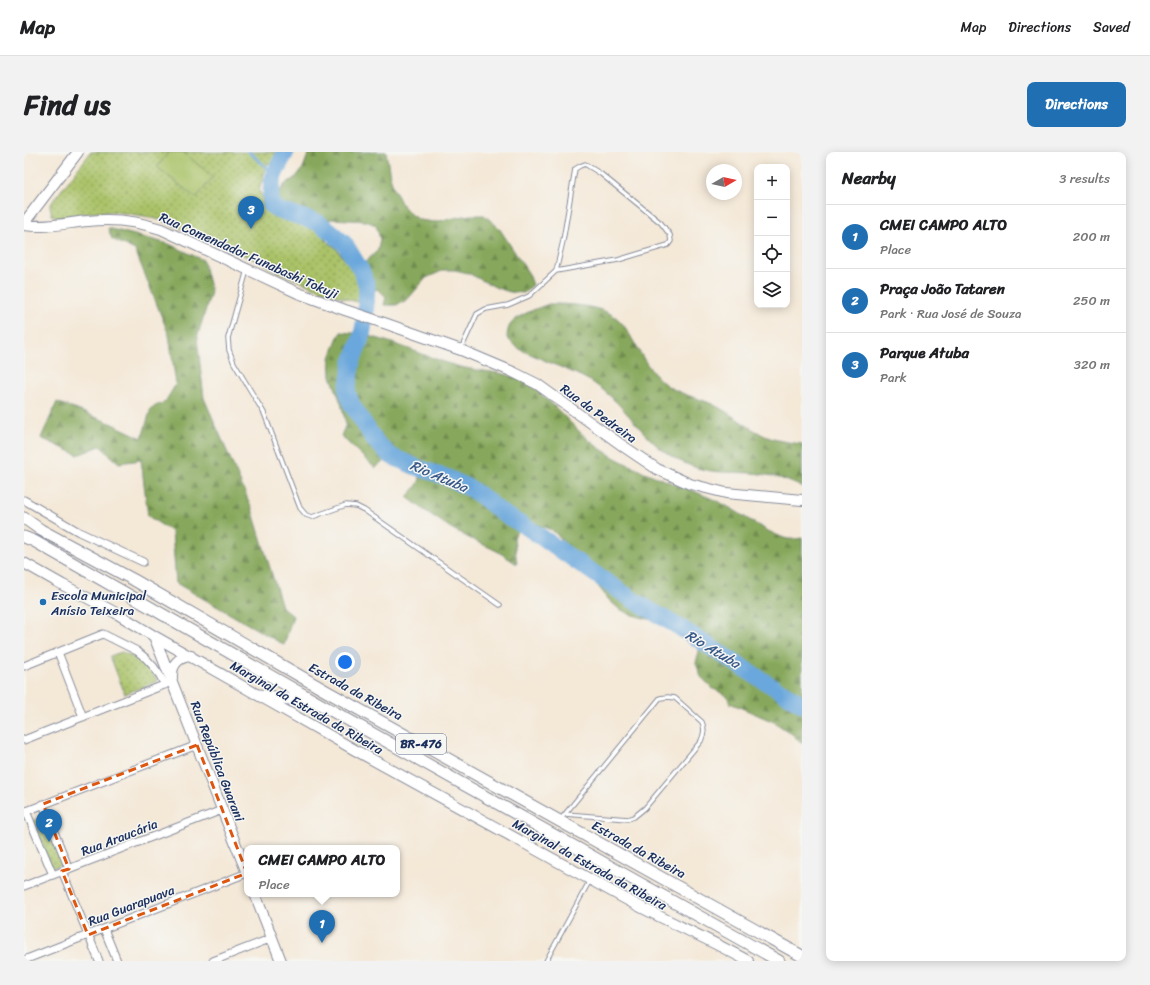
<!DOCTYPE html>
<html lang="en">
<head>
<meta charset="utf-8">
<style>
  body { margin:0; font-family:Sriracha,sans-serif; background:#f2f2f2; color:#202124 }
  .controls { position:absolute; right:12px; top:12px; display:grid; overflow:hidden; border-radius:8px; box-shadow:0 2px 10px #0003 }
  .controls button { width:36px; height:36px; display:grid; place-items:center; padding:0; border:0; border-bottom:1px solid #e0e0e0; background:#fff; color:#202124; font:20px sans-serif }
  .compass { position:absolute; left:682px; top:12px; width:36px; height:36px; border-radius:50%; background:#fff; box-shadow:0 2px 10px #0003; rotate:81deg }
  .you { position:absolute; left:321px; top:510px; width:14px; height:14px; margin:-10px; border:3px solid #fff; border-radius:50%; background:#1a73e8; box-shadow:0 0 0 6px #1a73e833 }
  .badge { display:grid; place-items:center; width:26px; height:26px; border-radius:50%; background:#1f6fb2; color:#fff; font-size:13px; font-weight:700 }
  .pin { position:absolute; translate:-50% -33px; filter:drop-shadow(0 1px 2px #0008) }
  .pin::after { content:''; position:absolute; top:21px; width:14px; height:12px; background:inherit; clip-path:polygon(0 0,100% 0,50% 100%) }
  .popup { position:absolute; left:220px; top:693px; width:156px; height:52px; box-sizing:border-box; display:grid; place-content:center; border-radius:8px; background:#fff; filter:drop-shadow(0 1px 3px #0005); font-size:13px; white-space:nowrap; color:#757577 }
  .popup b { font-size:15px; color:#202124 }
  .popup::after { content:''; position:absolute; left:50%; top:100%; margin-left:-8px; border:8px solid transparent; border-top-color:#fff }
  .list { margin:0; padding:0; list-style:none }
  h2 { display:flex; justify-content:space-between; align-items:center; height:52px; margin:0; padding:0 16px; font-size:17px }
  h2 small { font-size:13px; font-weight:400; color:#757577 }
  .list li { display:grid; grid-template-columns:26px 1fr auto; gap:12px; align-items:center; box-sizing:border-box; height:64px; padding:0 16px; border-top:1px solid #e0e0e0 }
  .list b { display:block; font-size:15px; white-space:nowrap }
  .list p { margin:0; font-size:13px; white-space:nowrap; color:#757577 }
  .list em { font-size:13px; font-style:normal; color:#757577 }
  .icon { flex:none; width:22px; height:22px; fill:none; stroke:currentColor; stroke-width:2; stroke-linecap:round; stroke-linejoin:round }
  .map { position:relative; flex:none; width:778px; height:809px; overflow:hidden; border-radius:8px }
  header { display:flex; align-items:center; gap:24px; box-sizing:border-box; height:56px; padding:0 20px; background:#fff; border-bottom:1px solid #e0e0e0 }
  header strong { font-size:19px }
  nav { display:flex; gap:22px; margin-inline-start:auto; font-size:14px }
  .intro { display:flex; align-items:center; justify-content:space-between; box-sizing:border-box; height:96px; padding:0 24px }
  h1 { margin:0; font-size:28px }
  .button { padding:10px 18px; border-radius:8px; background:#1f6fb2; color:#fff; font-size:14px; font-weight:700 }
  main { display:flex; gap:24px; padding:0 24px }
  aside { flex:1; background:#fff; border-radius:8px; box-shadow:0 2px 10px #0003 }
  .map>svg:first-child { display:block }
  .forest { fill:url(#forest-firs); stroke:#516c5d; fill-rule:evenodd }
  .park { fill:url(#park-dots); stroke:#627862 }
  .pitch { fill:#aac267; stroke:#627862 }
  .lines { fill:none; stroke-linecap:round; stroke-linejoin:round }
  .stream { stroke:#6aa7dc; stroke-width:3 }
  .river { stroke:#6aa7dc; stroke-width:17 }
  .lane-casing { stroke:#888c9a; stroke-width:5.5 }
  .street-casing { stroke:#888c9a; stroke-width:9 }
  .secondary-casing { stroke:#888c9a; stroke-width:12 }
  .primary-casing { stroke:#888c9a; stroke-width:13 }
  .lane { stroke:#fff; stroke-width:3.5 }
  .street { stroke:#fff; stroke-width:7 }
  .secondary { stroke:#fff; stroke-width:10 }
  .primary { stroke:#fff; stroke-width:11 }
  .marked { fill:none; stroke:#de5710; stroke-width:3; stroke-dasharray:8 5; stroke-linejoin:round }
  .poi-dot { fill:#1f6fb2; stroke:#f6f6f2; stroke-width:1.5 }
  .labels { text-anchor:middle; stroke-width:3; stroke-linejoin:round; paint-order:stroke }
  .shield { fill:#f6f6f2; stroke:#5d6b8a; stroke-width:1 }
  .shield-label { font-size:12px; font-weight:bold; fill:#1b2f5e }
  .street-label { font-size:13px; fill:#1b2f5e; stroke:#f6f6f2 }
  .poi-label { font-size:13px; fill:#1b2f5e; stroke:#f6f6f2; text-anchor:start }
  .water-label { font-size:14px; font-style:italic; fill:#37598a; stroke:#f6f6f2 }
</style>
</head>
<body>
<header>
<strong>Map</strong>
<nav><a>Map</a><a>Directions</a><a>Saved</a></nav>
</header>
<div class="intro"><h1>Find us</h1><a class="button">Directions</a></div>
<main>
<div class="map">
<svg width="778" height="809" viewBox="0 0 778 809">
  <defs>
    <pattern id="forest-firs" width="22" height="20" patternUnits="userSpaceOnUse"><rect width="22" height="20" fill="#87a85c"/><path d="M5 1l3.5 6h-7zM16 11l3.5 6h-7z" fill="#6e894f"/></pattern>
    <pattern id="park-dots" width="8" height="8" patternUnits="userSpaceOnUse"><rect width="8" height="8" fill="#aac267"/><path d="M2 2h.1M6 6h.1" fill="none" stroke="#8a9e58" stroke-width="1.8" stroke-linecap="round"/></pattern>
  </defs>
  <rect width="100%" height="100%" fill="#f6f6f2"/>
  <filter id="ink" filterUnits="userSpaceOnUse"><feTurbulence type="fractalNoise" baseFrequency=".025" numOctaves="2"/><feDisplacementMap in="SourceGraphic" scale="8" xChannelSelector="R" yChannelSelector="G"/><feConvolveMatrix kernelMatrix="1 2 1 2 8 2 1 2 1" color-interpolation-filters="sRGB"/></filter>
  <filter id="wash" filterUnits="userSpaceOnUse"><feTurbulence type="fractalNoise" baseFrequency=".012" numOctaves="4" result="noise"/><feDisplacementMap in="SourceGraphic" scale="16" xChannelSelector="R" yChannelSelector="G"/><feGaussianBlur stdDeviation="0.9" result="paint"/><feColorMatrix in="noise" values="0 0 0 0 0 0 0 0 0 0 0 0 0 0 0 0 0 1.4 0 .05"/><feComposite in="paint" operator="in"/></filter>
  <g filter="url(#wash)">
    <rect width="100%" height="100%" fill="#f4e8d7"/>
    <path class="forest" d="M285,0H362L366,24L370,37L377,51L387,63L396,68L410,70L446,63H460L475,76L505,122L509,133L500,141L486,140L473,136L444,121L431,118H420L402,126L383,148L372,153H360L362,145L354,137L339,141L340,148L337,151L333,150L331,144L224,52L239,45L238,51L240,54L241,48L252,45L260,33L272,25L279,16ZM307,67L342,69L352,73L356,87L354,98L331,120L311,95L301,88L299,80L293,75L298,70Z
      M84,76L145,92L179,108L187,140L173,186L180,246L228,357L258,455L269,464L260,493L152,431L148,380L124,364L117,308L95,311L76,294L54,303L17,286L33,250L86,271L118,286L127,256L141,250L152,232L145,183L111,98L88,87Z
      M525,152C545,152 580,153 595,168C603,176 609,189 615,199C622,211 629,223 641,232C654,242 672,245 688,252C705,260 720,273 737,282C750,289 764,290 778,292V335C767,330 755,325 743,323C718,318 690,324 665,313C652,308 638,299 627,288C609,270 593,247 571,232C554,221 532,214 513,205C506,202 498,199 491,194C488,192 486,188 483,186C483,182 484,176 486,173C493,163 514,156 525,152Z
      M317,180C357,182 395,203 433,214C457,221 484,218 506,232C510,235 514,239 517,242C537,259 554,281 575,296C610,320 653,331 691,348C715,359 735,377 760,386C765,388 773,387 778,386V592L768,582L750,570L706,551L703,544L688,536L677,525L672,511L677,491L672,478L660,470L628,468L605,462L594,456L585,448L538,388L528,378L506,370L495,374L490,386L493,412L473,399L445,386L427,376L400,358L383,345C398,328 398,329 393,307L387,303H369L351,316L317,284L322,272L317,251L307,224L306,206L313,187Z"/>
    <path class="park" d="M67,0H257L256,6L248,12L244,11L239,25L235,39L239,45L238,51C243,57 248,61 256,64C267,69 293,69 299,81C300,83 300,86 301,88L311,95L331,121L338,134L340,148L337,151C305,143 277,130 247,117L243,113L136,68L120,64L91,60H76L49,63L37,66H32L28,63L26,54L29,49Z
      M98,500L118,508L134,529L101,542L86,504Z
      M21,663L41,711L28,716L9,669Z"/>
    <path class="pitch" d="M145,0H159L189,25L172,46L133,15Z"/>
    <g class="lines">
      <path class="stream" d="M225,0L250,22"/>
      <path class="river" d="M262,0C250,21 246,28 247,53L254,58L280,66L295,71L308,81L321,92L338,120L343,134L341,166L338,183L328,210L323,239L328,253L352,290L367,304L392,315L422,325L447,337L460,346L478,361L504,376L609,448L655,475L735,526L778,552"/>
    </g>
  </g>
  <g filter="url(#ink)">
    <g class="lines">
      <defs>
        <path id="lane" d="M223,118L204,186L205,198L210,211L240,261L276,356L282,363L288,365L322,353L332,354L340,358L476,453
          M437,197L453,162L462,157L484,153L505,144L532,119L594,108L644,93L647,89L646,83L637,71L577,22L561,12L556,14L551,17L539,89L532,119
          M536,668L541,662L636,546L644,545L651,546L678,570C681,577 680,582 677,589L621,656L610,665L604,667L541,662
          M522,809L566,728"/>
        <path id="street" d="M0,348L55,380L119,410
          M34,500L59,565
          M0,514L79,482L113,499C124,507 135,520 141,533
          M0,588L145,531
          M19,652L45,717
          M2,659L29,723
          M0,660L173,593
          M38,719L75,809
          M0,734L198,658
          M80,777L93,809
          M0,808L223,721
          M189,809L248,786"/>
        <path id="secondary" d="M0,71L54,0
          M0,73C22,76 42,71 64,69C89,66 113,69 137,77L274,141L321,158L363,172L437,198L489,220L513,232L599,294L633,317L666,332L702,341L778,348
          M0,411L39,433L92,461L130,484L331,598L609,751C647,771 687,788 724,809
          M130,484L223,721
          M148,526C147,513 154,505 167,504
          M231,742L257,809"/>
        <path id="primary" d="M0,366L17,378L110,428L302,539L778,804
          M0,385L10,389L294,551L755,809
          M235,543L288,550"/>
      </defs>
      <use href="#lane" class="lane-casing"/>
      <use href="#street" class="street-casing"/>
      <use href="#secondary" class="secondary-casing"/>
      <use href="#primary" class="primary-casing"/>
      <use href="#lane" class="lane"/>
      <use href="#street" class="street"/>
      <use href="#secondary" class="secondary"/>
      <use href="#primary" class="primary"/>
    </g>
  </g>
  <path class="marked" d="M173,593L223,721L64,783L38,719L45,717L19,652Z"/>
  <circle class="poi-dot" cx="19" cy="450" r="4"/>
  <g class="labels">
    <rect class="shield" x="372" y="582" width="50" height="20" rx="3"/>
    <g class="shield-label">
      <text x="397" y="596">BR-476</text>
    </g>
    <g class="street-label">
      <text transform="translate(225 103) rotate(24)" y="5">Rua Comendador Funabashi Tokuji</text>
      <text transform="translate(575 261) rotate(36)" y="5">Rua da Pedreira</text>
      <text transform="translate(332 539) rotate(29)" y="5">Estrada da Ribeira</text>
      <text transform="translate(283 555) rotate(30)" y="5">Marginal da Estrada da Ribeira</text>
      <text transform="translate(194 609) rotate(69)" y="5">Rua República Guarani</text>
      <text transform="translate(95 685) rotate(-21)" y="5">Rua Araucária</text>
      <text transform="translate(615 697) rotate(29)" y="5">Estrada da Ribeira</text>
      <text transform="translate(566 712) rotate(29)" y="5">Marginal da Estrada da Ribeira</text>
      <text transform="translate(107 753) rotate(-21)" y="5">Rua Guarapuava</text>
    </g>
    <g class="poi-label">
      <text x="27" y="448">Escola Municipal<tspan x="27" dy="15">Anísio Teixeira</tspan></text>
    </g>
    <g class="water-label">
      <text transform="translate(415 324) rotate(23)" y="5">Rio Atuba</text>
      <text transform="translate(689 497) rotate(31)" y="5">Rio Atuba</text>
    </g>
  </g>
</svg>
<div class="controls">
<button>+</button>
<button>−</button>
<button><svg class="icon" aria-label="locate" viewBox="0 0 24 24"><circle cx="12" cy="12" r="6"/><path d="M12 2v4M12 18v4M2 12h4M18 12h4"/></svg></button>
<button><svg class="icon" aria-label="layers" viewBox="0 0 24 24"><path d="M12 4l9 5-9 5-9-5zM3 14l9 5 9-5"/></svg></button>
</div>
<svg class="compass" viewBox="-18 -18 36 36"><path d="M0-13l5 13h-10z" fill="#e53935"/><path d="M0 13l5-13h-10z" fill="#757577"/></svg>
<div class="you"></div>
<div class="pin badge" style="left:298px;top:791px">1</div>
<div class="popup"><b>CMEI CAMPO ALTO</b>Place</div>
<div class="pin badge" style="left:25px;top:690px">2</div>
<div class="pin badge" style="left:227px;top:77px">3</div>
</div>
<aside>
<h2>Nearby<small>3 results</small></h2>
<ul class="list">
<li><span class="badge">1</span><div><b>CMEI CAMPO ALTO</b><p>Place</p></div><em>200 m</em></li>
<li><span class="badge">2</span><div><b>Praça João Tataren</b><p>Park · Rua José de Souza</p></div><em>250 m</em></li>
<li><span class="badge">3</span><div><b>Parque Atuba</b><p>Park</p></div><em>320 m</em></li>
</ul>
</aside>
</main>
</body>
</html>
